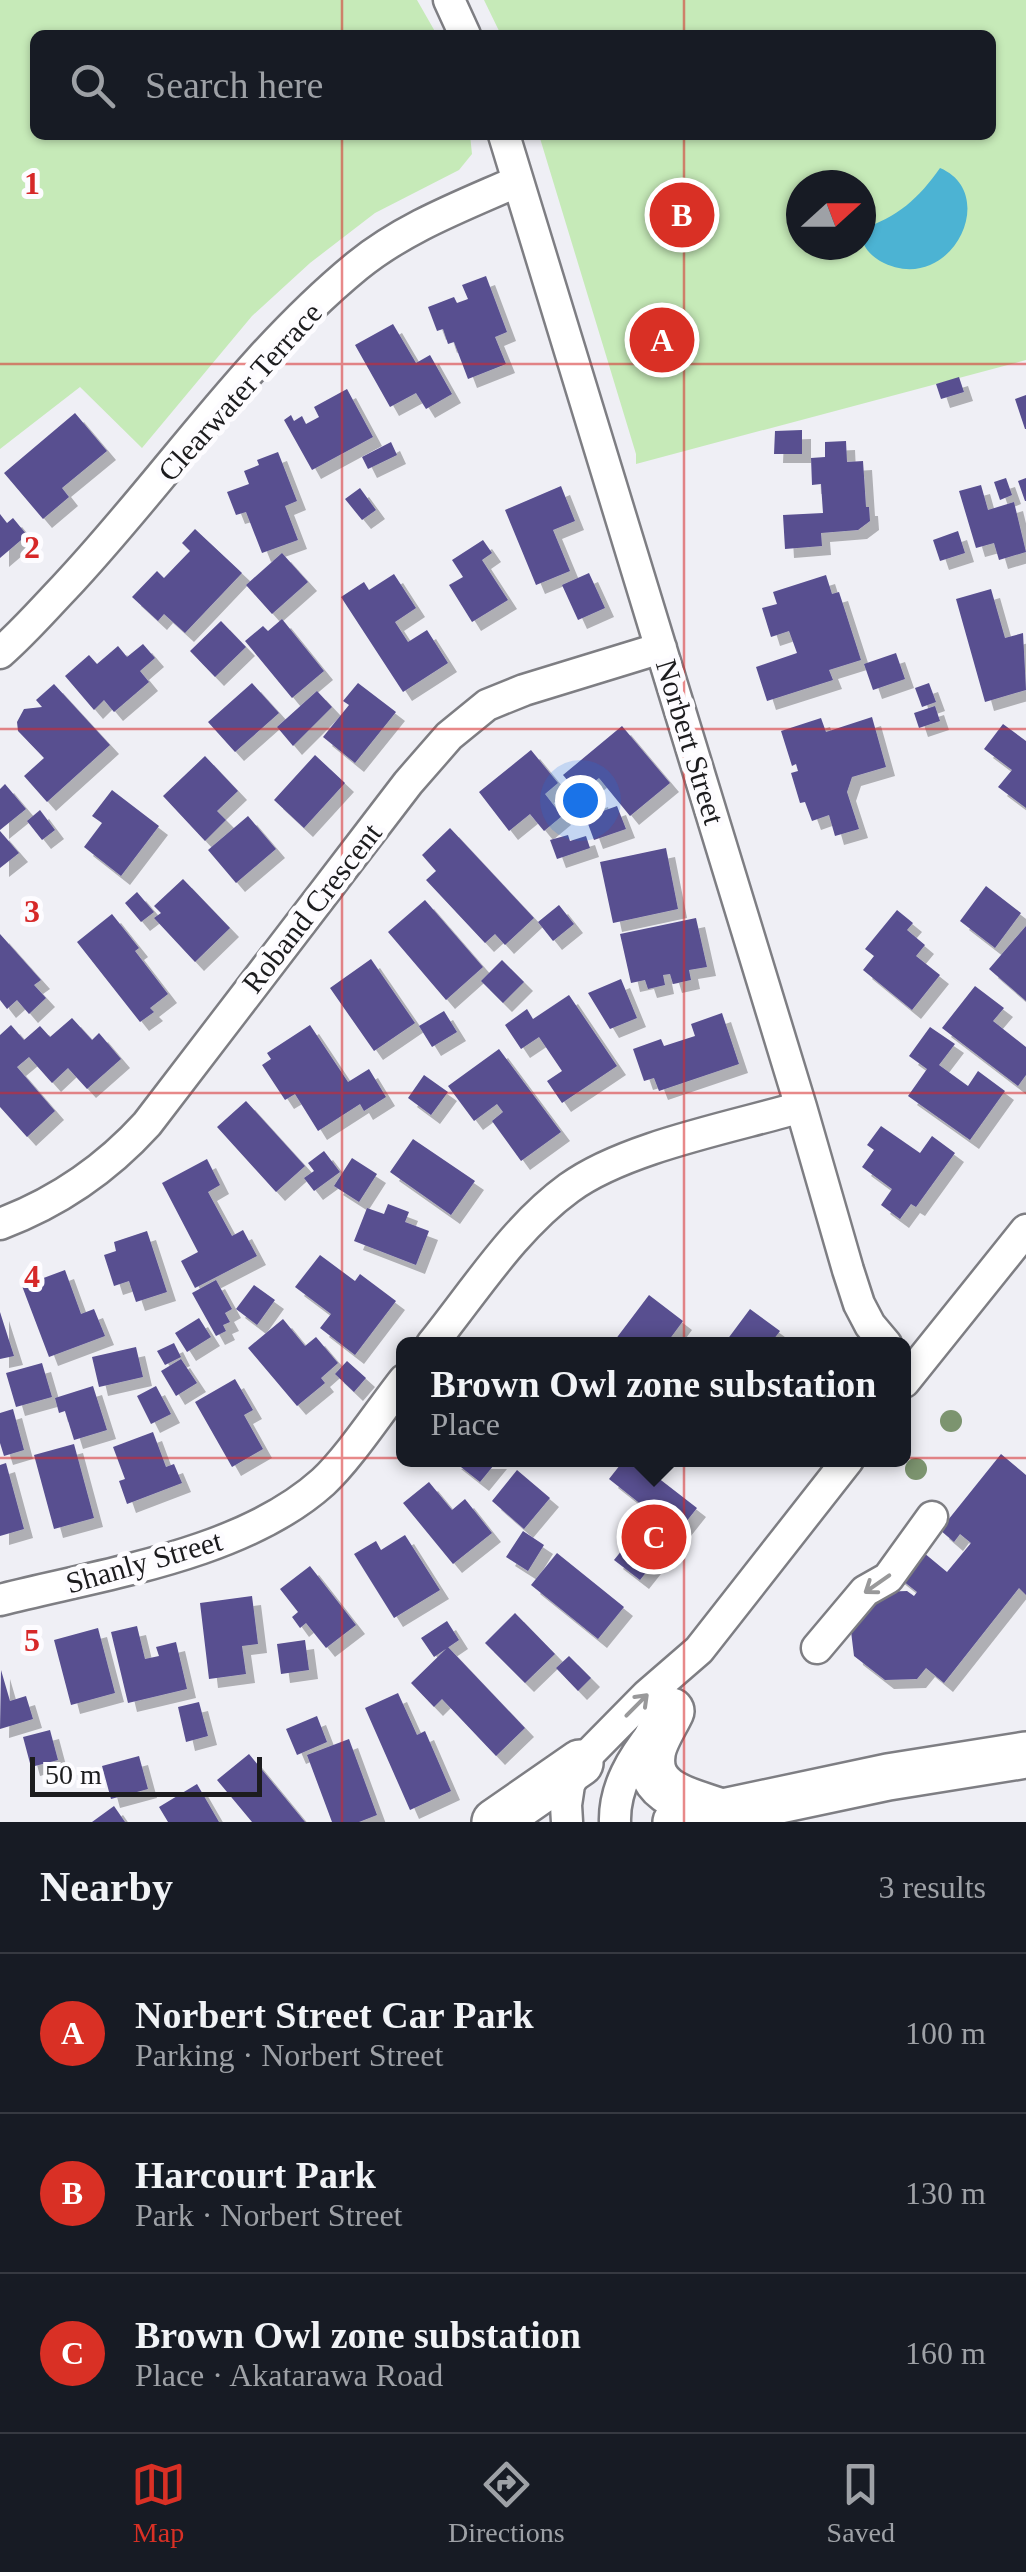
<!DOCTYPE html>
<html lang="en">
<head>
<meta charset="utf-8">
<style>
  body { margin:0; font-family:Georgia,serif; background:#242831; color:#f1f3f6 }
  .compass { position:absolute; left:786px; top:170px; width:90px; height:90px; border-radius:50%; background:#171b24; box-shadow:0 2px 8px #0004; rotate:69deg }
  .scale { position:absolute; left:30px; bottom:25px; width:232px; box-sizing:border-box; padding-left:10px; border:5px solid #1c1c1e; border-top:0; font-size:28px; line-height:35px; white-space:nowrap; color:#1c1c1e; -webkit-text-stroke:8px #fdfcff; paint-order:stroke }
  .you { position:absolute; left:580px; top:800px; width:35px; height:35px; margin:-25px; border:8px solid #fff; border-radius:50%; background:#1a73e8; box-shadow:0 0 0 15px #1a73e833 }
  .badge { display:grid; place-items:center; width:65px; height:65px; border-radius:50%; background:#d93025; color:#fff; font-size:32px; font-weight:700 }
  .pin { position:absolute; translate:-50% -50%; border:5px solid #fff; box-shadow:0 2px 10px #0006 }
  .popup { position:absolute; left:396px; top:1337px; width:515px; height:130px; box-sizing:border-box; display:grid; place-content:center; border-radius:15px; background:#171b24; filter:drop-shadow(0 2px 8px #0005); font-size:32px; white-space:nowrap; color:#9ea1a6 }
  .popup b { font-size:38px; color:#f1f3f6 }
  .popup::after { content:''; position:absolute; left:50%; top:100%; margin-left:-20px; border:20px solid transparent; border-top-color:#171b24 }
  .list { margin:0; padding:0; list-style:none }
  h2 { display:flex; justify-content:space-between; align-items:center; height:130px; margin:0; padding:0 40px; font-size:42px }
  h2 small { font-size:32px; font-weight:400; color:#9ea1a6 }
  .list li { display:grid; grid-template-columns:65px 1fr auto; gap:30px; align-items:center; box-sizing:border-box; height:160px; padding:0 40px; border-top:2px solid #363941 }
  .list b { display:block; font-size:38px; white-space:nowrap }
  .list p { margin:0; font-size:32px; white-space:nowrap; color:#9ea1a6 }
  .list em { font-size:32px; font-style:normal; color:#9ea1a6 }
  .icon { flex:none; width:55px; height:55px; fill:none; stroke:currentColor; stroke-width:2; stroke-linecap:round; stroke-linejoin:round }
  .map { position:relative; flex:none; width:1026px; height:1822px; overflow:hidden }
  .search { position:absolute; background:#171b24; box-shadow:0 2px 8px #0004; left:30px; right:30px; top:30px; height:110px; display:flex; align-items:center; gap:25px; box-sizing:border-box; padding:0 35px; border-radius:15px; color:#9ea1a6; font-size:38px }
  .sheet { height:610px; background:#171b24 }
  nav { display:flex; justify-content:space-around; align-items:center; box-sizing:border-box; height:140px; border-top:2px solid #363941; background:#171b24; font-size:28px; color:#9ea1a6 }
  nav a { display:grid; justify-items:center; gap:5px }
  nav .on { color:#d93025 }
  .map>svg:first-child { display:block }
  .green { fill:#c6eab8; fill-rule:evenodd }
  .water { fill:#4cb3d3 }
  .building { fill:#584f90; filter:url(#shadow) }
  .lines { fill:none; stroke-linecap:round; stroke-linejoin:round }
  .minor-casing { stroke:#7e7e83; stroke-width:35 }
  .highway-casing { stroke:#7e7e83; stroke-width:50 }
  .minor { stroke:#fff; stroke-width:30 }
  .highway { stroke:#fff; stroke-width:45 }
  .tree { fill:#7c946f }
  .oneway { stroke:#99999a }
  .grid { fill:none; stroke:#d62828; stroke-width:2.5; stroke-opacity:0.55 }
  .labels { text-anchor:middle; stroke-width:10; stroke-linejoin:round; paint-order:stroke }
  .street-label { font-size:30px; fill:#1c1c1e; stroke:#fdfcff }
  .grid-label { font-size:32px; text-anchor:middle; font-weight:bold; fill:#d62828; stroke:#fdfcff; stroke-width:10; stroke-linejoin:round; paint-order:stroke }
</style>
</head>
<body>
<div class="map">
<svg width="1026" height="1822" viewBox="0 0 1026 1822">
  <defs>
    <filter id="shadow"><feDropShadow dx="9" dy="9" stdDeviation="0" flood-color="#0004"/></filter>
  </defs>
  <rect width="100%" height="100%" fill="#efeff5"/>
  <path class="green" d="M0,0H417L437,35H35V135H470L472,154L459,170L375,213L310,263L252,316L142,448L80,387L0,449Z
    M484,0H1026V360L636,464V454L539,135H991V35H501ZM801,185H861V245H801Z"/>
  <path class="water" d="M940,168C1002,194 949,299 880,261C867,253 861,244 861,229C897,218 919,198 940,168Z"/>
  <path class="building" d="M486,276L507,332L495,337L506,364L468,379L454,342L448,344L443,329L437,331L428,307L454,297L457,303L468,299L462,285Z
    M393,324L416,363L430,355L452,394L426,409L416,393L390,407L355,345Z
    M959,377L964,392L941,399L936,384Z
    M347,389L373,437L312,470L284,420L291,415L294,421L302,416L306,424L319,417L314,407Z
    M1026,395V429H1025L1015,399Z
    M75,413L107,451L62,488L69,497L43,519L4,473Z
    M802,430V454H774L775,431Z
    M846,441L847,462L863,461L866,507H869L870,521L858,530L821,533L822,546L785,549L783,515L823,513L821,484L812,485L811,458L825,457V442Z
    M391,442L397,455L368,469L362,457Z
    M278,452L297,501L285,506L298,540L262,553L246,512L236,515L227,492L249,484L244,471L259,465L257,460Z
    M1006,478L1012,495L1000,500L994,482Z
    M1026,478V501H1025L1018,481Z
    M981,485L988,510L1014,502L1026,552L999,560L994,543L976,548L959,491Z
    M561,486L575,521L553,530L570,571L536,585L505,510Z
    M360,488L376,510L362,520L345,499Z
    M0,514L7,523L13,518L27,535L0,558Z
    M195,529L242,573L185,633L164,614L158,621L132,597L157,571L164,578L190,551L182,543Z
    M958,531L965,553L940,561L933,540Z
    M483,540L492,553L482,560L508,600L472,622L449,585L463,577L452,560Z
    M282,553L308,582L272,614L246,585Z
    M589,573L605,608L578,620L562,585Z
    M394,574L416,608L395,622L408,642L427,630L448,663L403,692L341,597L364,582L369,590Z
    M826,575L832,594L839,592L861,660L829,670L833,680L767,701L756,667L797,653L789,631L771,637L762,608L777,604L773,592Z
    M991,589L1005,638L1023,633L1026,690L985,702L956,599Z
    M282,619L324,671L292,698L245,641L263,626L268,631Z
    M221,621L246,647L215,677L190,651Z
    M143,644L155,658L140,671L149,682L114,712L104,700L94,710L65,676L89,655L97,664L118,646L127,657Z
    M896,653L905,679L873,690L864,664Z
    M252,683L279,713L235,752L208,722Z
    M358,683L396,712L355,763L323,737L349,705L343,701Z
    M929,683L936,702L922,707L915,688Z
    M54,684L110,745L47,802L24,776L44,758L18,731L17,722L24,709L42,707L36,700Z
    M317,691L332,707L293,746L277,727Z
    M935,706L940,721L919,728L914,713Z
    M872,717L886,767L852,777L847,792L859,829L835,836L829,815L812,821L805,802L800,803L791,773L798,771L796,764L792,766L781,731L821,718L826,732Z
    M1003,724L1026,741V808L998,787L1012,770L984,749Z
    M622,726L670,783L630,816L599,778L579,794L563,775Z
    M531,750L558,783L545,794L562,816L544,831L530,814L509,831L479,792Z
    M315,755L345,783L304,828L274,800Z
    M205,756L238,791L217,811L226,820L205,841L163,796Z
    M5,784L26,809L0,830V789Z
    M112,790L159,826L121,876L84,847L102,823L92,816Z
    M599,798L603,811L617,806L626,829L594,840L581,805Z
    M40,810L55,830L42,840L27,821Z
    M248,816L276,849L236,883L208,850Z
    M450,828L534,918L505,945L495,934L485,943L426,880L436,871L422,855Z
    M0,831L19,853L0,868Z
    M568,835L570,841L586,836L590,848L557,859L550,840Z
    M666,848L678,909L613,923L600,862Z
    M183,879L230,928L195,962L154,918L161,913L154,906Z
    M986,886L1021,913L995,948L960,921Z
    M137,892L154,912L141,922L125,903Z
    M425,900L483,967L446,1000L388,932Z
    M559,905L574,924L553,941L538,922Z
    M897,910L913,923L907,930L925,945L916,956L940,975L912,1010L863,970L874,956L865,949Z
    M112,914L139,948L135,951L168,994L150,1008L154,1012L140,1022L77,942Z
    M696,918L707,967L689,970L691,980L673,984L670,974L663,975L665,985L648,989L645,980L631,983L620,934Z
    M1026,926V1001L989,969Z
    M0,934L41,980L34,985L46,998L29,1014L17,1000L7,1009L0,1000Z
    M371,959L415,1023L374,1051L330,988Z
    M502,960L524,982L503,1003L481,981Z
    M621,979L637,1018L610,1029L588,993Z
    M975,986L1004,1008L993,1021L1026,1047V1075L1018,1086L942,1028Z
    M569,995L617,1066L562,1103L547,1081L562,1071L539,1037L521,1049L505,1025L527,1009L533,1019Z
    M444,1011L457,1032L432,1047L419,1026Z
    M722,1013L739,1064L659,1091L654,1078L644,1081L633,1049L661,1039L664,1046L695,1036L691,1024Z
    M72,1018L92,1040L99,1033L121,1059L87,1089L68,1068L52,1083L29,1057L17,1067L55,1111L27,1137L0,1107V1035L11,1025L24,1040L40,1026L50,1037Z
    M310,1025L348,1082L369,1069L386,1097L364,1111L360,1104L318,1131L295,1094L285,1100L262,1065L271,1059L267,1053Z
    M930,1027L955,1044L939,1065L968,1086L978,1071L1005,1091L970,1140L908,1096L927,1069L909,1056Z
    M499,1049L561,1132L521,1161L492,1121L503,1112L497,1104L474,1121L448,1086Z
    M424,1075L448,1092L431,1115L408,1098Z
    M246,1101L305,1166L276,1192L217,1127Z
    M881,1126L920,1153L932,1136L955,1153L916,1207L911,1204L900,1219L881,1205L892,1189L862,1167L874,1150L867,1145Z
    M413,1139L475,1181L451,1215L390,1172Z
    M324,1151L340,1172L314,1191L304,1178L314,1171L308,1163Z
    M352,1158L377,1174L359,1202L334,1186Z
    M207,1159L220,1185L208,1192L232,1236L243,1230L257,1256L195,1288L181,1261L198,1252L162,1183Z
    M388,1204L409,1212L405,1222L429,1231L416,1265L354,1241L367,1208L384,1214Z
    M147,1231L167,1292L136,1302L129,1281L114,1286L104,1255L116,1251L114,1242Z
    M320,1255L355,1281L360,1274L396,1301L355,1355L320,1328L331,1314L295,1287Z
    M65,1270L81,1314L94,1309L105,1336L49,1357L22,1286Z
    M216,1280L232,1309L225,1313L230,1322L223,1325L226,1331L216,1336L192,1293Z
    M254,1285L275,1300L257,1325L236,1309Z
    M649,1295L683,1321L666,1344H612Z
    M750,1309L780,1331L770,1344H724Z
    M0,1312L14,1356L0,1359Z
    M199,1318L211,1337L187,1352L175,1333Z
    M283,1319L305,1346L316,1337L338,1363L321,1378L325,1383L297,1406L248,1348Z
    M174,1343L181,1357L165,1365L157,1351Z
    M136,1347L143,1377L99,1387L92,1357Z
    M181,1359L197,1383L176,1396L161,1371Z
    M347,1361L366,1378L354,1392L335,1374Z
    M42,1363L52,1397L16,1407L6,1373Z
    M235,1379L253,1410L244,1415L263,1449L232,1467L195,1402Z
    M93,1386L107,1430L74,1440L65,1411L59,1413L55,1398Z
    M156,1386L171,1414L151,1424L137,1396Z
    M13,1409L24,1450L4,1456L0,1443V1413Z
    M153,1432L166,1467L174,1464L182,1483L127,1504L119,1481L125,1479L113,1447Z
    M74,1444L94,1518L54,1529L34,1455Z
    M1001,1454L1026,1475V1595L1019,1588L944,1683L926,1668L917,1679L885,1680L854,1656L850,1623L875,1592L907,1591L914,1596L917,1592L884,1566L906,1538L947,1572L971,1543L960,1534L954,1542L940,1530Z
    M452,1460H498L480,1482Z
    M624,1460H635L697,1508L640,1580L614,1560L652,1513L609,1479Z
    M6,1463L24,1529L0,1536V1465Z
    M517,1470L550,1498L524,1529L492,1501Z
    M429,1482L452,1510L465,1499L492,1533L453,1564L403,1503Z
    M523,1531L544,1545L528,1571L506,1557Z
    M405,1535L440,1590L394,1618L354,1554L376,1541L381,1550Z
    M557,1553L624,1607L598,1639L531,1585Z
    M310,1566L356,1625L326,1648L306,1623L300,1628L292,1617L298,1612L280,1589Z
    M252,1596L258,1644L242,1646L246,1674L209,1679L200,1603Z
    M515,1613L555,1654L525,1683L485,1643Z
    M447,1621L459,1640L434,1657L421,1638Z
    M137,1626L145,1659L159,1656L156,1647L176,1642L187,1689L128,1703L111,1632Z
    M98,1628L115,1693L71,1705L54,1640Z
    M305,1640L309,1670L281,1674L277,1644Z
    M448,1647L525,1728L496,1756L442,1699L434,1707L411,1683Z
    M569,1656L591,1678L578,1691L556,1668Z
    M1,1670L10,1701L26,1696L33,1719L0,1729Z
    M398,1693L417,1735L425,1731L451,1791L410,1810L365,1708Z
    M199,1702L208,1736L186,1742L178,1707Z
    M317,1716L327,1742L297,1755L286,1729Z
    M50,1730L58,1760L31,1767L23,1737Z
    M349,1739L377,1815L359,1822H332L307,1755Z
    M249,1754L305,1822H252L217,1780Z
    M139,1756L148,1789L111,1799L102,1766Z
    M197,1784L219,1822H168L159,1807Z
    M114,1806L125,1822H92Z"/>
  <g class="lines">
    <defs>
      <path id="minor" d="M449,0L465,35
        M504,135L801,1107L848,1270L859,1304L870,1325L886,1344
        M0,653C23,633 43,610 64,588C163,483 245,358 357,266C405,227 462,206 518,181
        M0,1224C56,1203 107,1168 147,1124L408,783L449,736L487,705L524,690L661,648
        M432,1344C474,1292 514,1228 569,1188C625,1147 733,1127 801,1107
        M904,1382L1026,1230
        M0,1600C102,1574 242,1555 323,1482C349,1458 381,1409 404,1380
        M817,1648L865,1591L888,1578L932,1517
        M567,1822L566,1805L569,1785L580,1763L647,1695L699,1650L848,1460
        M615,1822C614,1787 633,1757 654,1731"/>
      <path id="highway" d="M671,1711C665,1724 653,1741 652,1755C647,1794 691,1801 718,1811
        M495,1822L580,1763
        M676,1822L888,1777L1026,1755"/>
    </defs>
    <use href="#minor" class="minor-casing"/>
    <use href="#highway" class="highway-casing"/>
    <use href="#minor" class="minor"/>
    <use href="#highway" class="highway"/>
  </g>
  <g class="tree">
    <circle cx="951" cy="1421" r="11"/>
    <circle cx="916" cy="1469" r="11"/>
  </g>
  <defs><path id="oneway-shaft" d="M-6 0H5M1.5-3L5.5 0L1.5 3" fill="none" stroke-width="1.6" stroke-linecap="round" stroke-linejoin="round" transform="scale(2.5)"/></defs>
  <g class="oneway">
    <use href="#oneway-shaft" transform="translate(877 1584) rotate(145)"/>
    <use href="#oneway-shaft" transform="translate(637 1705) rotate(-45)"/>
  </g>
  <path class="grid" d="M342,0V35M684,0V35M342,135V1822M684,135V1822M0,364H1026M0,729H1026M0,1093H1026M0,1458H1026"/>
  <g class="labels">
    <g class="street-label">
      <text transform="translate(240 392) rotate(-48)" y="10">Clearwater Terrace</text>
      <text transform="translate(690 742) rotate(73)" y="10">Norbert Street</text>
      <text transform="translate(312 908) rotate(-52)" y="10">Roband Crescent</text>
      <text transform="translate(144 1562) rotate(-16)" y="10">Shanly Street</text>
    </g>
  </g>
  <g class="grid-label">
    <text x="32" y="194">1</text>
    <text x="32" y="558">2</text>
    <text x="32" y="922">3</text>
    <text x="32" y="1287">4</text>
    <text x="32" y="1651">5</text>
  </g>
</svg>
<svg class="compass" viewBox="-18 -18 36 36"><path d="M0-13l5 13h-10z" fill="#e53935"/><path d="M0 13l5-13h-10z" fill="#9ea1a6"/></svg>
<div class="scale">50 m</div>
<div class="you"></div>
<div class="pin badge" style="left:662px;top:340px">A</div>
<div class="pin badge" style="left:682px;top:215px">B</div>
<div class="pin badge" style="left:654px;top:1537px">C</div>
<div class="popup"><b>Brown Owl zone substation</b>Place</div>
<div class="search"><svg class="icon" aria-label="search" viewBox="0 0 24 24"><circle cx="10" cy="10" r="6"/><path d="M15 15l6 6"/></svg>Search here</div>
</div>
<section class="sheet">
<h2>Nearby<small>3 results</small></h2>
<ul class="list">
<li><span class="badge">A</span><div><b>Norbert Street Car Park</b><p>Parking · Norbert Street</p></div><em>100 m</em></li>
<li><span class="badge">B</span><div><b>Harcourt Park</b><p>Park · Norbert Street</p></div><em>130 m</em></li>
<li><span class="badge">C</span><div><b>Brown Owl zone substation</b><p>Place · Akatarawa Road</p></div><em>160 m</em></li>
</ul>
</section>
<nav>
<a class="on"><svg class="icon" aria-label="map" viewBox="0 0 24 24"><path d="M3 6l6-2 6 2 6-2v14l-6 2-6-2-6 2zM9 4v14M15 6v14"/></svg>Map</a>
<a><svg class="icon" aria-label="directions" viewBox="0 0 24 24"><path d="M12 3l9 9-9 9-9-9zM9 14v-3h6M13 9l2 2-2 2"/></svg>Directions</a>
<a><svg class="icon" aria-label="saved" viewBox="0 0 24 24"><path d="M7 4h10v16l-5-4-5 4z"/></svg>Saved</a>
</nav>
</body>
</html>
